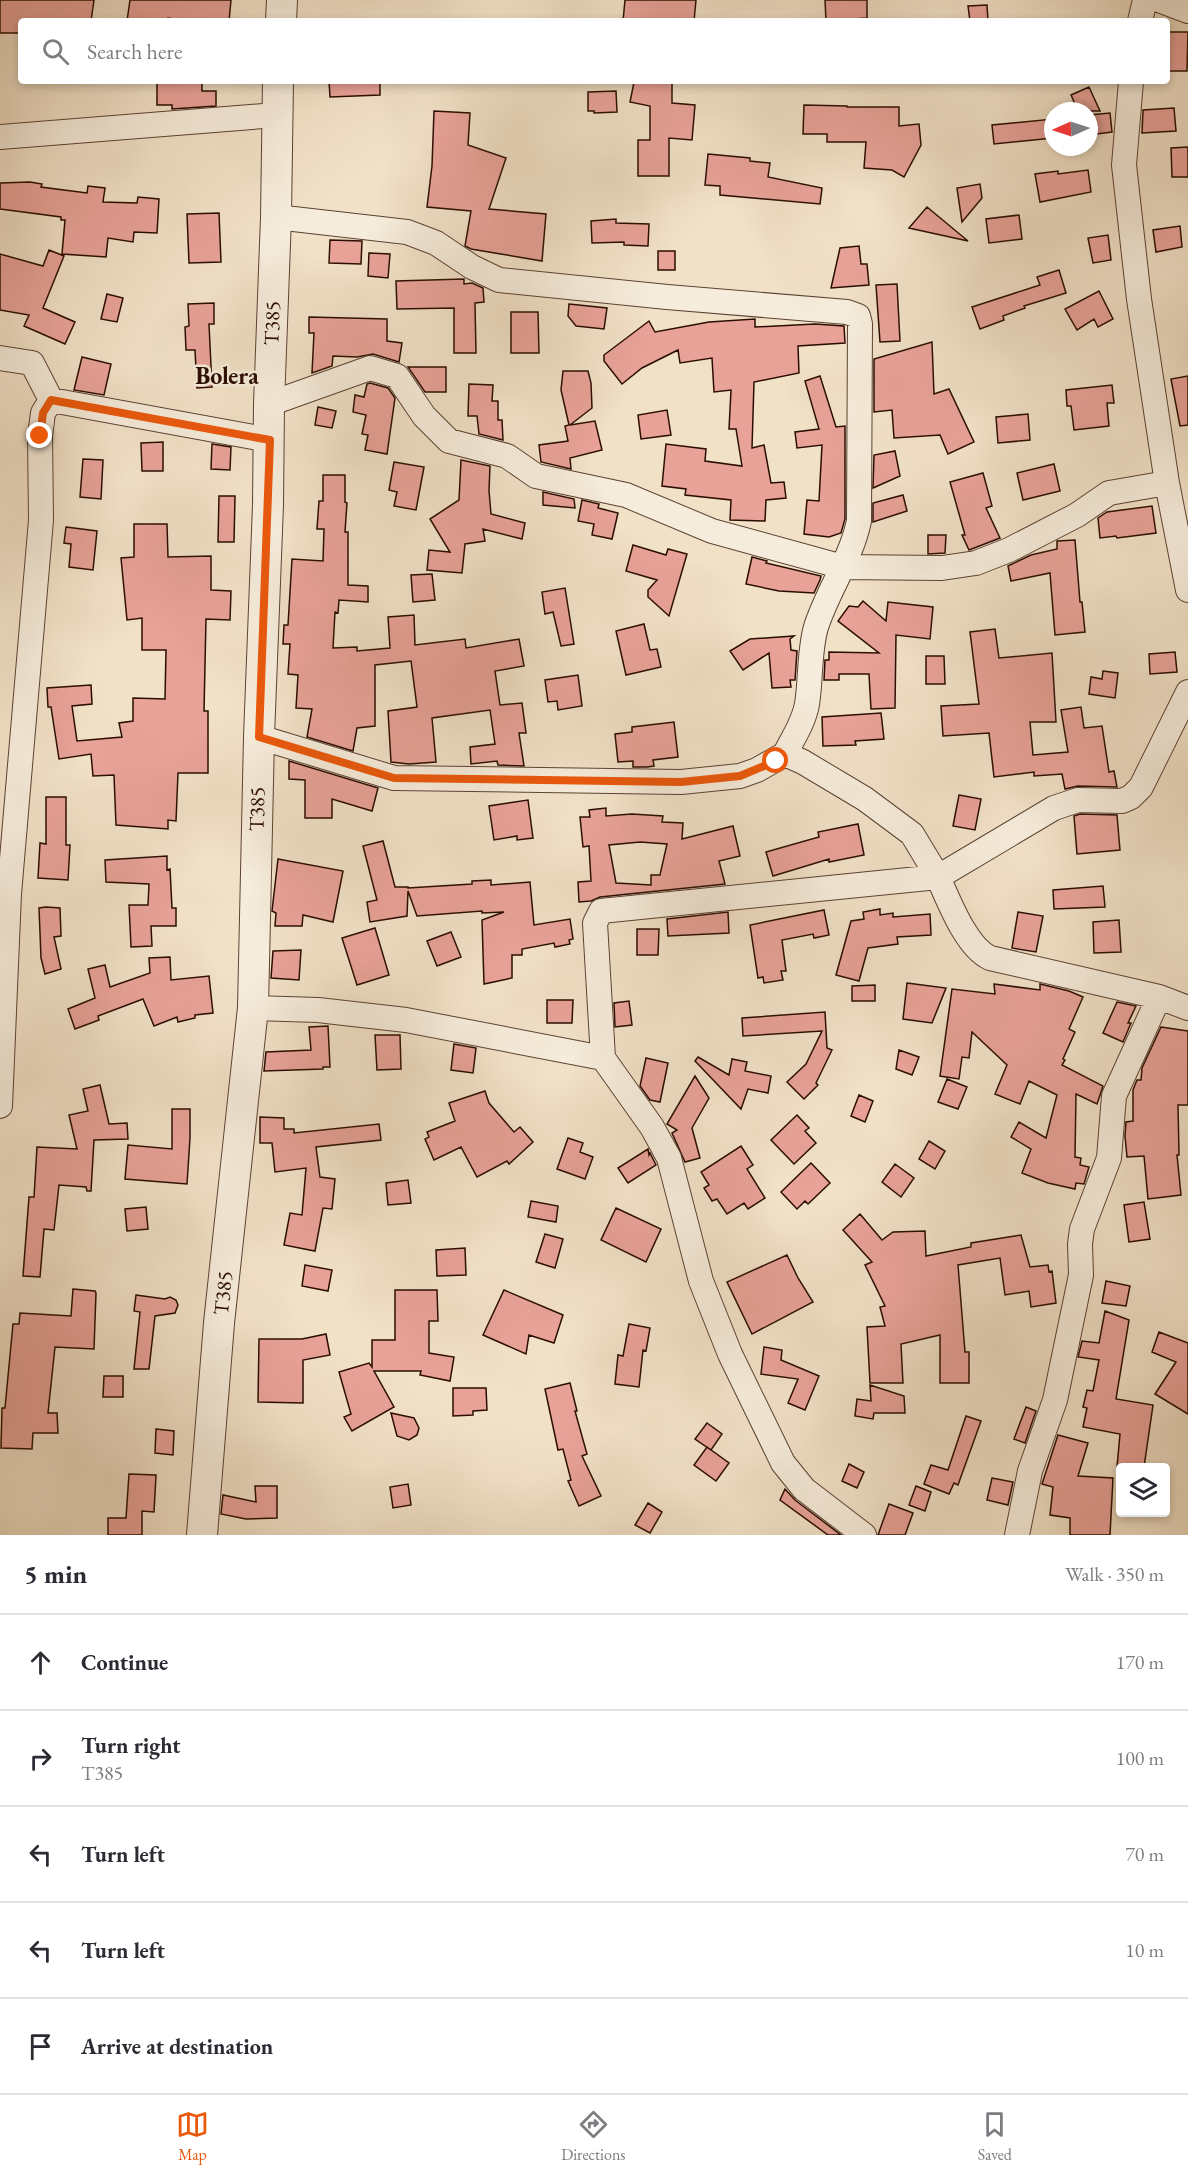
<!DOCTYPE html>
<html lang="en">
<head>
<meta charset="utf-8">
<style>
  body { margin:0; font-family:"EB Garamond",serif; background:#f2f2f3; color:#2b2b33 }
  .controls { position:absolute; right:18px; bottom:18px; display:grid; overflow:hidden; border-radius:6px; box-shadow:0 3px 9px #0003 }
  .controls button { width:54px; height:54px; display:grid; place-items:center; padding:0; border:0; border-bottom:2px solid #e1e1e2; background:#fff; color:#2b2b33; font:30px sans-serif }
  .compass { position:absolute; left:1044px; top:102px; width:54px; height:54px; border-radius:50%; background:#fff; box-shadow:0 3px 9px #0003; rotate:267deg }
  .stop { position:absolute; width:18px; height:18px; margin:-14px; border:4px solid #ea580c; border-radius:50%; background:#fff }
  .stop.end { background:#ea580c; border-color:#fff; box-shadow:0 2px 6px #0008 }
  .list { margin:0; padding:0; list-style:none }
  h2 { display:flex; justify-content:space-between; align-items:center; height:78px; margin:0; padding:0 24px; font-size:26px }
  h2 small { font-size:20px; font-weight:400; color:#7c7c81 }
  .list li { display:grid; grid-template-columns:39px 1fr auto; gap:18px; align-items:center; box-sizing:border-box; height:96px; padding:0 24px; border-top:2px solid #e1e1e2 }
  .list b { display:block; font-size:22px; white-space:nowrap }
  .list p { margin:0; font-size:20px; white-space:nowrap; color:#7c7c81 }
  .list em { font-size:20px; font-style:normal; color:#7c7c81 }
  .icon { flex:none; width:33px; height:33px; fill:none; stroke:currentColor; stroke-width:2; stroke-linecap:round; stroke-linejoin:round }
  .map { position:relative; flex:none; width:1188px; height:1535px; overflow:hidden }
  .search { position:absolute; background:#fff; box-shadow:0 3px 9px #0003; left:18px; right:18px; top:18px; height:66px; display:flex; align-items:center; gap:15px; box-sizing:border-box; padding:0 21px; border-radius:6px; color:#7c7c81; font-size:22px }
  .sheet { height:558px; background:#fff }
  nav { display:flex; justify-content:space-around; align-items:center; box-sizing:border-box; height:84px; border-top:2px solid #e1e1e2; background:#fff; font-size:16px; color:#7c7c81 }
  nav a { display:grid; justify-items:center; gap:3px }
  nav .on { color:#ea580c }
  .map>svg:first-child { display:block }
  .building { fill:#e8a298; stroke:#2b0d01; stroke-width:1.5; fill-rule:evenodd }
  .lines { fill:none; stroke-linecap:round; stroke-linejoin:round }
  .minor-casing { stroke:#5c4232; stroke-width:26 }
  .tertiary-casing { stroke:#5c4232; stroke-width:32 }
  .minor { stroke:#f6ecdb; stroke-width:24 }
  .tertiary { stroke:#f6ecdb; stroke-width:30 }
  .route { stroke:#ea580c; stroke-width:8 }
  .labels { text-anchor:middle; stroke-width:5; stroke-linejoin:round; paint-order:stroke }
  .street-label { font-size:21px; fill:#2b0d01; stroke:#f6ecdb }
  .quarter-label { font-size:24px; font-weight:bold; fill:#2b0d01; stroke:#f6ecdb }
</style>
</head>
<body>
<div class="map">
<svg width="1188" height="1535" viewBox="0 0 1188 1535">
  <rect width="100%" height="100%" fill="#f1e1c7"/>
  <filter id="stains"><feTurbulence type="fractalNoise" baseFrequency=".00333" numOctaves="4"/><feColorMatrix values="0 0 0 0 .2 0 0 0 0 .09 0 0 0 0 .02 0 0 0 .5 -.17"/></filter>
  <radialGradient id="worn" r=".72"><stop offset=".6" stop-color="#630" stop-opacity="0"/><stop offset="1" stop-color="#630" stop-opacity=".3"/></radialGradient>
  <path class="building" d="M0,0H94L91,21H21V33H0Z
    M130,0H231L229,21H188L168,18L167,21H127Z
    M625,0H696L694,21H623Z
    M825,0H867V18L826,21Z
    M987,5L988,21H970L968,6Z
    M1167,32H1188L1187,71H1167Z
    M157,81H202V91H216V106L172,109V105H157Z
    M329,81H380V95L330,97Z
    M672,81V103L695,105L692,140L669,138V176H638V140H650V106L630,102L634,82Z
    M1089,87L1100,111H1078L1071,95Z
    M616,91L617,112L594,113V111H588V92Z
    M804,105L847,106V107H899V126L919,124L921,145L904,177L892,170L864,168L866,142H827V134H803Z
    M1174,108L1176,131L1142,133L1143,110Z
    M434,111L470,113L468,145L506,158L489,209L546,214L542,261L471,249L465,246L471,211L427,207L432,166Z
    M1110,113L1112,132L1089,135V115Z
    M1053,119V138L994,144L992,125Z
    M1188,147V177H1172L1171,148Z
    M708,154L750,158V161L770,163L768,177L822,188L820,204L720,195V186L705,185Z
    M1088,170L1091,192L1040,202L1035,174L1058,171V174Z
    M30,182L42,184L41,187L87,193L88,186L105,188L103,202L137,203L138,197L159,199L157,233L134,232L133,242L108,238L106,257L62,254L65,220H61V217L0,209V183Z
    M980,184L982,198L962,222L957,188Z
    M927,207L968,241L909,228Z
    M219,213L221,262L189,263L187,214Z
    M1019,215L1022,239L989,243L986,219Z
    M616,219V223L649,224L648,246L624,245V242L592,243L591,221Z
    M1180,226L1182,247L1156,252L1153,230Z
    M1108,235L1111,260L1093,263L1088,238Z
    M330,240L362,241L361,264L329,263Z
    M859,246L861,264H867L869,285L831,288L840,248Z
    M49,250L64,256L43,308L75,322L65,344L24,326L29,315L0,310V254L43,266Z
    M658,251H675V270H658Z
    M369,253L390,254L388,278L368,276Z
    M1059,270L1066,293L1024,306L1025,308L1003,316L1004,320L980,329L972,307L1040,285L1037,277Z
    M464,279V284L472,283L483,288L484,302L475,303L476,353H454V308L397,309L396,281Z
    M897,284L900,341L880,342L876,285Z
    M1099,291L1113,319L1098,327L1094,319L1077,330L1065,309Z
    M107,294L123,298L117,322L101,319Z
    M214,303V324H209L212,387L197,388L195,350H186L185,327L189,326L188,304Z
    M569,304L607,308L604,329L576,326L568,316Z
    M511,312H538L539,353H511Z
    M309,317L387,319V341L402,343L399,362L373,354L357,357L333,356L332,366L312,373L314,333H309Z
    M755,319V327L815,324L844,326L845,343L798,346L799,373L754,382L752,448L764,445L771,483L784,482L786,498L766,500L765,521L730,520L731,500L685,495L686,489L662,486L666,444L706,449L705,461L742,466L736,429H729L731,390L714,392L712,358L680,363L678,350L642,368L622,384L604,361V355L649,321L655,332L709,322Z
    M932,342L934,394L949,389L974,442L948,454L940,435L894,438L892,410L874,412V359Z
    M82,357L111,364L104,395L74,390Z
    M408,367H446V392H425Z
    M563,371H588L591,383L592,408L570,425L595,421L602,450L570,458L571,469L541,462L539,445L568,441L565,426L569,425L561,390Z
    M820,376L836,427L845,426V519L841,533L829,537L804,534L807,500L819,501L822,445L797,448L795,432L819,429L805,381Z
    M1188,376V425L1180,426L1171,379Z
    M370,383L388,388L395,398L387,454L365,450L368,435L362,434L366,415L353,412L355,395L364,397L367,384Z
    M469,384L493,385L492,401H498V420H502L503,440L479,434L477,416H468Z
    M1112,385L1114,403H1107L1109,426L1074,430L1071,406H1067L1066,390Z
    M318,407L336,411L332,428L315,425Z
    M667,410L671,435L641,439L638,415Z
    M1028,414L1030,440L998,443L996,417Z
    M163,442V471H142L141,443Z
    M212,444L231,447L230,470L211,469Z
    M895,451L900,476L873,488L874,455Z
    M83,459L103,460L101,499L80,497Z
    M461,460L490,466L489,491L491,514L525,523L522,539L483,529L485,541L465,544L462,573L427,570L429,550L450,552L430,519L459,500Z
    M394,462L424,467L416,510L394,506L397,492L389,490Z
    M1054,464L1060,491L1023,500L1017,473Z
    M983,473L992,506L986,508L1000,538L969,550L962,535H965L950,482Z
    M323,475H345V502L347,503L345,532H348V585L368,586V602L339,600L338,613L335,612L333,648L357,647V651L390,648L388,617L414,615L415,645L465,639L466,648L519,639L524,666L495,671L500,705L522,703L526,733H519L524,766L498,765L497,761L471,764L470,747L495,744L490,710L432,718L436,762L409,764L391,762L388,711L417,707L411,661L375,665V726L357,728L353,751L307,737L312,709L296,708L298,675L288,674L290,644H283L284,625H288L292,559L323,561L324,529H317L319,501H323Z
    M543,492L574,499L575,508L543,505Z
    M903,495L907,511L873,522V503Z
    M219,496H235L234,542H218Z
    M582,500L599,504L598,508L618,513L612,539L592,535L594,524L578,521Z
    M1152,506L1156,533L1117,538L1116,536L1100,538L1098,518L1107,512Z
    M134,524H167L168,557L211,556V590L231,591L230,620L206,619L204,711H208V773H178L176,821L168,820V829L116,825L114,775L93,776L91,754L59,759L51,707H48L47,688L91,685L92,704L72,706L77,741L122,737L119,723L133,721V698L165,699L166,650H142V618L127,620L121,558L134,557Z
    M66,527L97,531L93,570L69,567L71,544L64,543Z
    M928,535H946L945,553L928,554Z
    M1075,540L1080,602H1082L1085,632L1055,635L1050,573L1011,581L1008,566L1031,555L1057,549V541Z
    M633,545L666,555L668,549L687,554L669,616L648,597V590L657,580L626,571Z
    M752,557L767,561L766,563L821,576L820,580L814,593L779,591L746,584Z
    M432,574L435,600L413,602L411,575Z
    M565,588L574,644L561,646L553,612L545,614L542,592Z
    M863,601L886,621L888,602L933,607L930,639L896,635L895,708L871,709L869,674H839V680H824L825,660H829V652L879,653L838,621L849,606L858,607Z
    M644,624L650,650L657,649L661,667L626,675L616,631Z
    M995,629L999,658L1052,653L1056,722H1030L1033,755L1068,752L1061,710L1081,707L1084,728L1102,726L1109,772L1114,771L1117,787L1078,786L1065,789L1062,774L1034,776V772L994,777L989,733L943,736L941,706L979,704L970,632Z
    M794,636L790,639L791,650L797,651L795,680H790L791,687L772,688L769,653L743,670L730,651L750,639Z
    M1175,652L1177,672L1150,674L1149,654Z
    M926,656H944L945,684H926Z
    M1103,671L1118,673L1115,698L1089,694L1091,677L1102,679Z
    M578,675L582,706L558,710L557,701L548,702L545,680Z
    M881,713L884,739L855,741L856,745L823,746L822,717Z
    M674,722L678,757L653,760L654,766L647,767H633V761L618,762L615,734L632,732V727Z
    M289,761L378,788L372,811L332,799V818H305V780L289,779Z
    M959,795L981,799L975,830L953,826Z
    M46,797H66V845H70L68,880L38,878L40,843L46,844Z
    M528,800L533,838L517,840V836L494,840L489,806Z
    M606,808V816L632,814L663,816L662,822L683,823L682,839L733,826L740,856L719,861L725,884L600,897L591,901L579,902L578,882L591,881L589,846L583,847L580,817H590L589,810ZM640,842L667,844L660,875H651V885L616,883L609,845Z
    M1080,814L1117,815L1120,850L1077,854L1074,816Z
    M858,824L864,855L829,862V859L773,876L766,852L819,837L818,832Z
    M383,841L395,887H408V888L472,884V881L491,880V885L530,882L534,925L570,919L573,939L569,940L570,944L555,947L554,943L522,949V955H512V978L484,984L482,920L504,912L482,913V911L417,916L408,891L407,916L370,922L367,902L377,900L363,846Z
    M167,856V870L170,869L172,908H176V926H151L152,946L131,947L129,905H148L149,884L106,882L105,860Z
    M278,859L343,871L333,922L303,915L302,926H275L276,913L272,911Z
    M1103,886L1105,907L1054,909L1053,890Z
    M46,907L60,908L61,936L54,937L61,969L45,974L41,958L39,908Z
    M880,909V915L893,913V917L930,914L931,935L897,937L898,944L868,948L859,981L836,975L851,921L864,919L863,912Z
    M824,910L829,935L814,938L813,934L782,940L786,971H781L783,980L764,983L763,977L758,978L750,925Z
    M728,912L729,933L668,936L667,919Z
    M1018,912L1043,916L1036,952L1012,948Z
    M1119,920L1121,952L1094,953L1093,922Z
    M375,928L389,975L357,985L342,938Z
    M637,929H659L658,955H637Z
    M451,932L461,957L437,966L427,941Z
    M301,950L299,980L271,978L273,951Z
    M170,957L171,980L209,976L213,1013L195,1015V1018L178,1022L177,1017L154,1026L143,999L98,1016L99,1020L75,1029L68,1009L95,998L88,969L105,965L110,987L150,973L149,958Z
    M907,983L946,988L932,1023L903,1019Z
    M994,984L1040,990V984L1069,991L1083,997L1069,1029L1075,1032L1063,1059L1065,1060L1062,1065L1103,1086L1097,1104L1076,1094L1075,1157L1081,1158L1080,1165L1089,1167L1084,1184L1076,1183L1075,1189L1048,1183L1022,1173L1031,1149L1011,1137L1019,1122L1046,1138L1057,1095L1029,1081L1020,1104L995,1094L1007,1065L972,1032L969,1058L962,1057L959,1079L940,1076L952,989L995,994Z
    M875,985V1001H852V986Z
    M547,1000H573L572,1023H547Z
    M629,1001L632,1025L615,1027L614,1003Z
    M1117,1002L1136,1006L1128,1023H1131L1123,1042L1103,1033Z
    M825,1012L827,1048L832,1050L816,1083L818,1085L804,1099L787,1082L806,1064L822,1031L743,1036L742,1018Z
    M328,1026L330,1067H323V1069L264,1071L266,1052L311,1050L309,1027Z
    M1161,1027L1188,1031V1105H1178L1179,1155H1177L1181,1195L1148,1199L1144,1156L1127,1157L1125,1136L1126,1122L1133,1121V1090L1137,1080H1141L1142,1068Z
    M375,1035H400L401,1069L377,1070Z
    M454,1044L476,1048L473,1073L451,1070Z
    M899,1050L919,1057L912,1075L896,1069Z
    M698,1057L729,1075L732,1059L747,1062L745,1071L771,1076L768,1093L748,1089L741,1109L695,1061Z
    M646,1058L668,1063L660,1102L650,1100L640,1086Z
    M695,1076L709,1098L692,1128L700,1158L685,1162L672,1133L677,1130L667,1124Z
    M947,1079L967,1087L958,1109L938,1102Z
    M100,1085L109,1124L127,1123L128,1139L94,1140L91,1191H87L86,1187L59,1185L54,1230L44,1229L40,1277L23,1276L29,1197H34L37,1147L77,1149L69,1115L88,1111L83,1089Z
    M485,1091L489,1103L514,1132L520,1127L533,1142L509,1164L507,1161L477,1177L461,1147L434,1160L425,1139L429,1137L427,1132L455,1121L449,1103Z
    M859,1095L873,1101L865,1122L851,1116Z
    M172,1109H190V1138L187,1184L125,1179L128,1145L172,1149Z
    M797,1115L809,1128L805,1131L816,1143L794,1164L771,1140Z
    M260,1117L284,1118V1129H294V1133L379,1124L381,1140L316,1147L320,1177L335,1179L332,1209L323,1208L315,1251L284,1245L290,1213L302,1215L306,1168L275,1172L272,1143H260Z
    M568,1138L583,1143L580,1152L593,1157L585,1179L557,1169Z
    M929,1141L945,1151L935,1169L919,1159Z
    M741,1146L753,1165L747,1169L765,1198L748,1209L744,1203L727,1214L717,1199L712,1201L704,1188L709,1185L701,1172Z
    M648,1149L649,1155L650,1153L656,1165L628,1183L618,1168Z
    M811,1163L830,1183L808,1204L805,1201L797,1209L781,1192Z
    M895,1164L914,1178L901,1197L882,1182Z
    M408,1180L411,1203L388,1205L386,1183Z
    M531,1201L558,1206L556,1222L528,1217Z
    M1144,1202L1150,1239L1129,1242L1124,1205Z
    M146,1207L148,1229L127,1231L125,1209Z
    M616,1208L661,1229L646,1262L601,1240Z
    M860,1214L882,1240L893,1232L925,1231L926,1256L971,1247V1243L1021,1235L1030,1267L1048,1265L1049,1272L1052,1271L1056,1303L1031,1307L1029,1291L1005,1295L1000,1258L958,1265L965,1352H969V1383H940V1335L901,1344L903,1383H870L867,1327L885,1326L880,1307L885,1306L865,1265L872,1262L843,1230Z
    M545,1234L563,1239L555,1268L536,1262Z
    M465,1248L466,1275L437,1276L436,1250Z
    M787,1255L798,1278L813,1302L752,1334L727,1282Z
    M305,1265L332,1270L328,1291L302,1286Z
    M1106,1281L1130,1286L1126,1306L1102,1303Z
    M73,1289L95,1291L96,1293L94,1349L55,1347L48,1413H57L58,1433H33L32,1449L1,1448L2,1408H5L13,1324H19L20,1313L71,1316Z
    M395,1290H437L438,1321H429V1353L454,1357L450,1381L420,1375L421,1371H374L394,1407L352,1431L344,1417L351,1414L339,1372L369,1363L372,1367V1340H395Z
    M504,1290L563,1315L554,1343L529,1335L526,1354L483,1335Z
    M136,1295L165,1299L170,1297L176,1300L178,1305L175,1313L155,1316L149,1369H134L140,1312L134,1311Z
    M1105,1311L1129,1320L1116,1399L1153,1405L1144,1467H1117L1120,1434L1083,1427L1087,1408L1083,1407L1087,1390L1093,1391L1099,1360L1078,1357L1082,1341L1099,1343Z
    M629,1324L650,1328L646,1351L643,1350L639,1387L615,1384L618,1355L623,1356Z
    M1159,1332L1188,1343V1414L1155,1394L1176,1362L1152,1352Z
    M326,1334L330,1355L303,1360V1403L258,1402L259,1339H302Z
    M764,1347L782,1350L781,1360L819,1376L805,1410L788,1403L798,1379L761,1374Z
    M104,1376H123V1397H103Z
    M570,1383L577,1411H575L587,1454L582,1456L601,1496L579,1506L568,1481L571,1480L563,1449L558,1450L545,1389Z
    M870,1385L904,1396L905,1413H874L873,1419L855,1416L857,1399L871,1401Z
    M453,1388H486L487,1410L473,1411V1415L453,1416Z
    M1026,1407L1036,1411L1025,1443L1014,1439Z
    M391,1413L414,1418L419,1428L417,1435L409,1440L397,1436Z
    M966,1416L981,1421L958,1485L954,1483L949,1494L924,1484L931,1465L948,1470Z
    M707,1423L722,1434L711,1450L695,1439Z
    M156,1429L174,1431L173,1455L155,1453Z
    M1058,1435L1088,1443L1078,1476L1113,1478L1110,1535H1070V1518L1050,1515L1053,1487L1042,1484Z
    M707,1447L729,1463L716,1481L694,1465Z
    M849,1464L864,1472L857,1488L842,1481Z
    M129,1474L156,1475L154,1512L142,1511V1535H108V1518H126Z
    M992,1478L1013,1482L1008,1505L987,1500Z
    M408,1484L411,1505L393,1508L390,1487Z
    M255,1486H277V1518L246,1519L221,1514L223,1495L256,1502Z
    M916,1486L931,1492L925,1511L909,1505Z
    M785,1489L795,1500L841,1535H828L780,1500Z
    M648,1503L662,1512L650,1533L635,1525Z
    M889,1504L913,1513L905,1535H878Z"/>
  <g class="lines">
    <defs>
      <path id="minor" d="M1159,0L1188,11
        M1140,21L1145,0
        M1131,81L1124,165L1139,299L1167,483L1188,590
        M0,137L276,115
        M276,217L407,232L436,243L472,267L499,280L667,297L847,312L858,316L860,324L859,521C851,559 828,590 816,627C809,651 811,679 807,704C804,722 793,738 785,754
        M0,358L32,363L51,400L43,413L40,436L41,520L9,894L0,1106
        M51,400L270,440
        M269,404L370,368L397,376L424,416L449,441L507,456L536,476L626,495L712,531L843,567L942,568L976,563L1009,550L1077,515L1109,493L1167,483
        M259,737L394,778L681,782L740,776L757,770L785,754L803,762L865,799L912,834L938,877L1054,808L1078,800L1122,801L1131,797L1141,787L1188,692
        M253,1008L318,1010L406,1020L603,1058L652,1127L669,1158L701,1281L730,1354L783,1463L804,1489L864,1535
        M603,1058L595,923L601,911L938,877C949,901 966,947 990,958L1159,997L1188,1008
        M1017,1535L1030,1471L1055,1400L1081,1275L1080,1244L1082,1229L1109,1158L1114,1096L1159,997"/>
      <path id="tertiary" d="M281,21L282,0
        M202,1535L219,1323L253,1008L259,737L268,505L269,404L276,217L278,81"/>
    </defs>
    <use href="#minor" class="minor-casing"/>
    <use href="#tertiary" class="tertiary-casing"/>
    <use href="#minor" class="minor"/>
    <use href="#tertiary" class="tertiary"/>
  </g>
  <g class="lines">
    <path class="route" d="M40,436L43,413L51,400L270,440L259,737L394,778L681,782L740,776L776,761"/>
  </g>
  <g class="labels">
    <g class="street-label">
      <text transform="translate(272 323) rotate(-88)" y="7">T385</text>
      <text transform="translate(257 809) rotate(-89)" y="7">T385</text>
      <text transform="translate(223 1293) rotate(-84)" y="7">T385</text>
    </g>
    <g class="quarter-label">
      <text x="227" y="384">Bolera</text>
    </g>
  </g>
  <rect width="100%" height="100%" filter="url(#stains)"/>
  <rect width="100%" height="100%" fill="url(#worn)"/>
</svg>
<div class="controls">
<button><svg class="icon" aria-label="layers" viewBox="0 0 24 24"><path d="M12 4l9 5-9 5-9-5zM3 14l9 5 9-5"/></svg></button>
</div>
<svg class="compass" viewBox="-18 -18 36 36"><path d="M0-13l5 13h-10z" fill="#e53935"/><path d="M0 13l5-13h-10z" fill="#7c7c81"/></svg>
<div class="stop" style="left:776px;top:761px"></div>
<div class="stop end" style="left:40px;top:436px"></div>
<div class="search"><svg class="icon" aria-label="search" viewBox="0 0 24 24"><circle cx="10" cy="10" r="6"/><path d="M15 15l6 6"/></svg>Search here</div>
</div>
<section class="sheet">
<h2>5 min<small>Walk · 350 m</small></h2>
<ul class="list">
<li><svg class="icon" aria-label="ahead" viewBox="0 0 24 24"><path d="M12 20V5M6 11l6-6 6 6"/></svg><div><b>Continue</b></div><em>170 m</em></li>
<li><svg class="icon" aria-label="right" viewBox="0 0 24 24"><path d="M7 20v-9h11M14 6l5 5-5 5"/></svg><div><b>Turn right</b><p>T385</p></div><em>100 m</em></li>
<li><svg class="icon" aria-label="left" viewBox="0 0 24 24"><path d="M17 20v-9H6M10 6l-5 5 5 5"/></svg><div><b>Turn left</b></div><em>70 m</em></li>
<li><svg class="icon" aria-label="left" viewBox="0 0 24 24"><path d="M17 20v-9H6M10 6l-5 5 5 5"/></svg><div><b>Turn left</b></div><em>10 m</em></li>
<li><svg class="icon" aria-label="arrive" viewBox="0 0 24 24"><path d="M6 21V4h12l-3 4 3 4H6"/></svg><div><b>Arrive at destination</b></div></li>
</ul>
</section>
<nav>
<a class="on"><svg class="icon" aria-label="map" viewBox="0 0 24 24"><path d="M3 6l6-2 6 2 6-2v14l-6 2-6-2-6 2zM9 4v14M15 6v14"/></svg>Map</a>
<a><svg class="icon" aria-label="directions" viewBox="0 0 24 24"><path d="M12 3l9 9-9 9-9-9zM9 14v-3h6M13 9l2 2-2 2"/></svg>Directions</a>
<a><svg class="icon" aria-label="saved" viewBox="0 0 24 24"><path d="M7 4h10v16l-5-4-5 4z"/></svg>Saved</a>
</nav>
</body>
</html>
